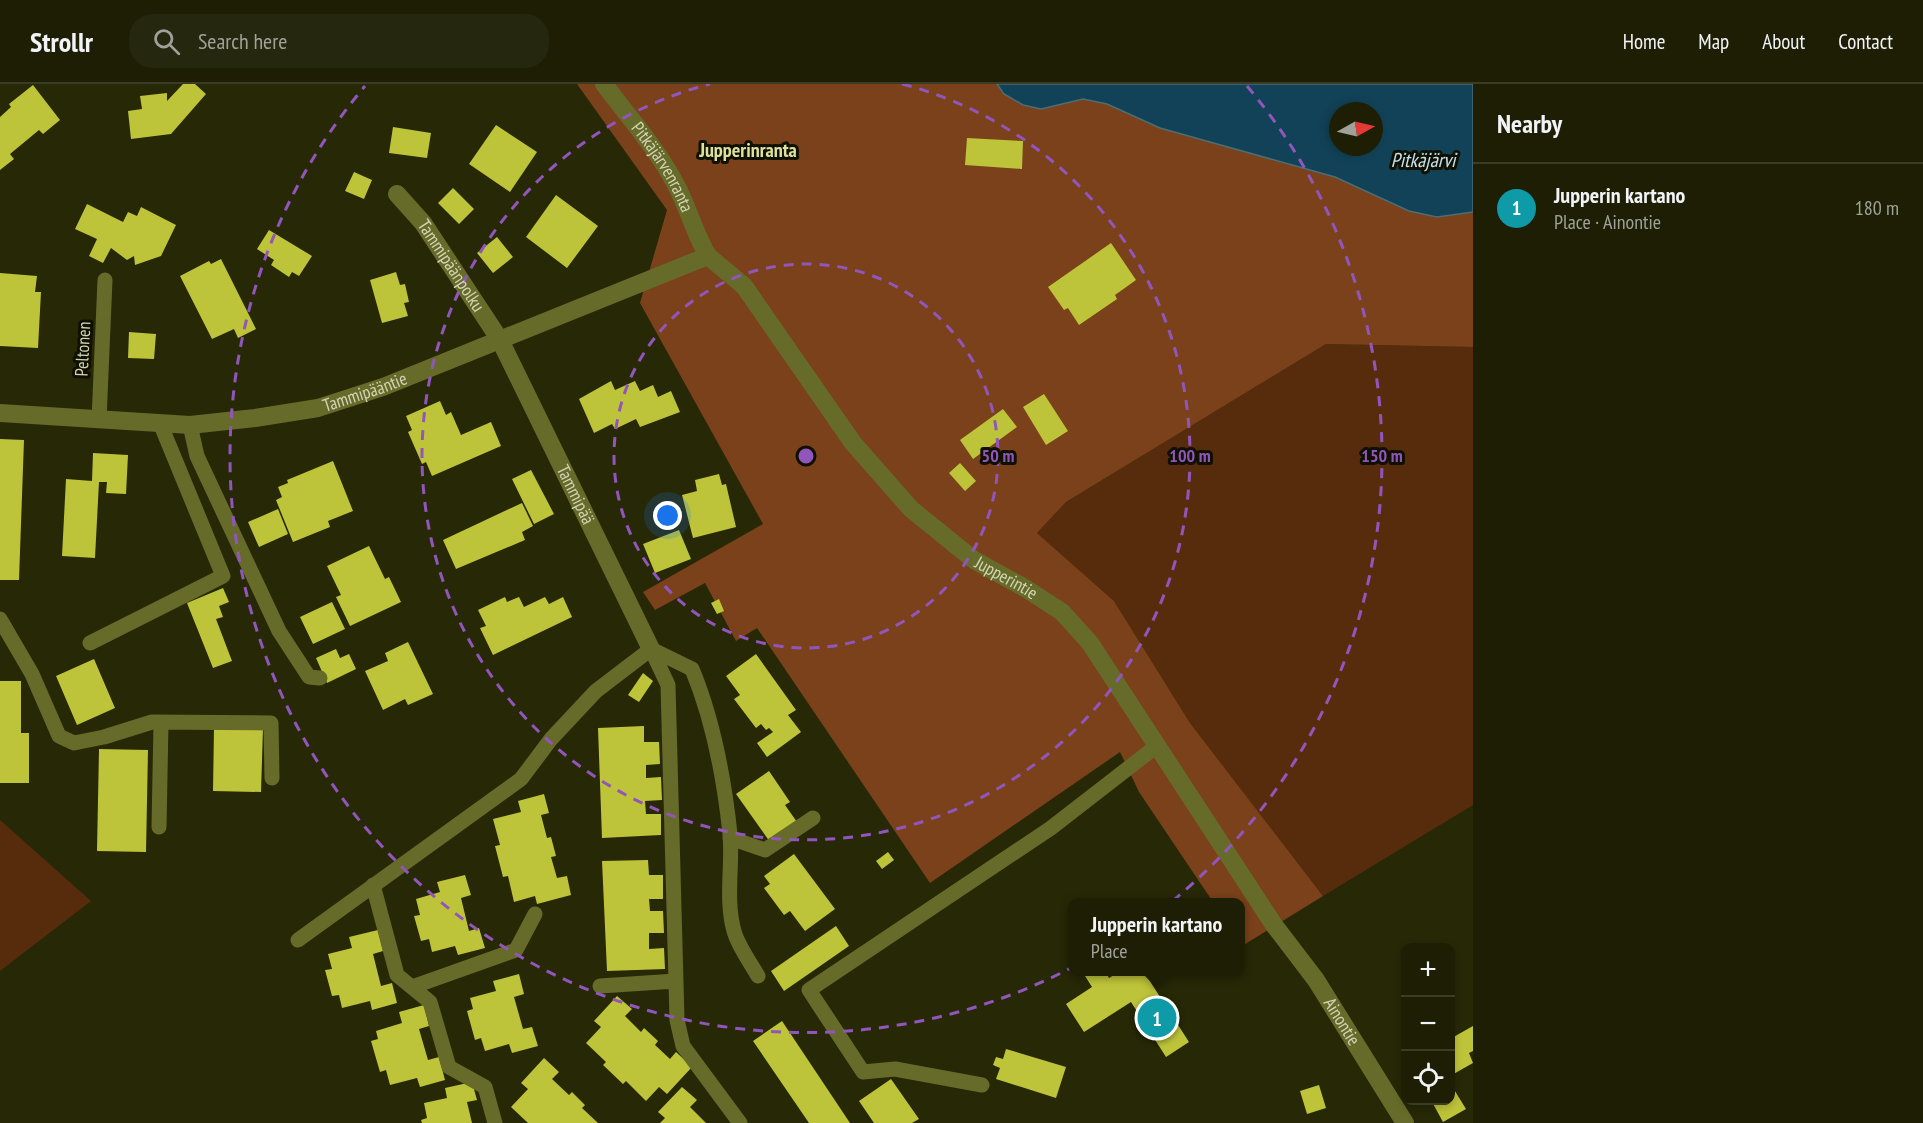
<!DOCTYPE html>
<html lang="en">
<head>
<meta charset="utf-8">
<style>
  body { margin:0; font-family:"PT Sans Narrow",sans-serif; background:#25270e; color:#f1f3f6 }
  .controls { position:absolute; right:18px; bottom:18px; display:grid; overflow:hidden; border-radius:12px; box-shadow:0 3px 9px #0003 }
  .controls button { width:54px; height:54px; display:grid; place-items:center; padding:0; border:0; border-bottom:2px solid #3b3c26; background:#1d1e04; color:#f1f3f6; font:30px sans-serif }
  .compass { position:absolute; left:1329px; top:18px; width:54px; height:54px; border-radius:50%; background:#1d1e04; box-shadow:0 3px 9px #0003; rotate:82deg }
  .you { position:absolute; left:668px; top:432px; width:21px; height:21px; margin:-15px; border:4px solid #fff; border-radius:50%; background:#1a73e8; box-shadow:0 0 0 9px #1a73e833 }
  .badge { display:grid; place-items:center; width:39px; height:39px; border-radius:50%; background:#b45309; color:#fff; font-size:20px; font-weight:700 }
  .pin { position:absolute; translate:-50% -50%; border:3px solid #fff; box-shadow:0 2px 6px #0006 }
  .popup { position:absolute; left:1068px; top:814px; width:177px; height:78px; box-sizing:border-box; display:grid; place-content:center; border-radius:12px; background:#1d1e04; filter:drop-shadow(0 2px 4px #0005); font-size:20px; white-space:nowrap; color:#a0a29a }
  .popup b { font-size:22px; color:#f1f3f6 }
  .popup::after { content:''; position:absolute; left:50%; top:100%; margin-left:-12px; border:12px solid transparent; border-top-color:#1d1e04 }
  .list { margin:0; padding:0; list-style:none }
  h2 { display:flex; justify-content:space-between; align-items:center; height:78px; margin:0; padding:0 24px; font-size:26px }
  h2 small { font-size:20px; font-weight:400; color:#a0a29a }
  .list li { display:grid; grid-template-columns:39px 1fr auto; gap:18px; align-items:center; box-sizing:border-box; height:90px; padding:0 24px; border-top:2px solid #3b3c26 }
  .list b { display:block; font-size:22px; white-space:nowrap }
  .list p { margin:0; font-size:20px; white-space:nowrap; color:#a0a29a }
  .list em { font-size:20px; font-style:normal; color:#a0a29a }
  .icon { flex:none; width:33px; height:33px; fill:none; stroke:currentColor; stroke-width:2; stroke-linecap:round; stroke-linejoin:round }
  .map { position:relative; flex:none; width:1473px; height:1039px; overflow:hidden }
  header { display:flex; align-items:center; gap:36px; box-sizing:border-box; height:84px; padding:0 30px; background:#1d1e04; border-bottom:2px solid #3b3c26 }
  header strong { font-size:28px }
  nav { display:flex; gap:33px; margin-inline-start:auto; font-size:21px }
  .search { width:420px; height:54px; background:#25270e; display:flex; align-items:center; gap:15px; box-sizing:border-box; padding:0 21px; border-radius:24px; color:#a0a29a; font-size:22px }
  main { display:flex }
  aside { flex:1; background:#1d1e04 }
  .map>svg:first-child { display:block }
  .green { fill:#572c0d }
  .forest { fill:#7a411a }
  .water { fill:#124258; stroke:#4c6e74; stroke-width:1.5; fill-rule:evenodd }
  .building { fill:#bec439 }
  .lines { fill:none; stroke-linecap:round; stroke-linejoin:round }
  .service { stroke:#676b2a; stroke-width:15 }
  .minor { stroke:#676b2a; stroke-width:18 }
  .tertiary { stroke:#676b2a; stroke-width:18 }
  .ring { fill:none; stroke:#9156bc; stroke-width:3; stroke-dasharray:10 8 }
  .labels { text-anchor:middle; stroke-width:6; stroke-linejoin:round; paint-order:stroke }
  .street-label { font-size:18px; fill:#d2d5b5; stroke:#101000 }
  .neighbourhood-label { font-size:20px; font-weight:bold; fill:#dce19e; stroke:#101000 }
  .water-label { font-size:20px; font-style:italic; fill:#c5e2f2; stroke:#101000 }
  .centre { fill:#9156bc; stroke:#101000; stroke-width:3 }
  .ring-label { font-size:18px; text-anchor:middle; font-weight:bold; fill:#9156bc; stroke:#101000; stroke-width:6; stroke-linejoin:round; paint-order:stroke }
</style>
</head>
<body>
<header>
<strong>Strollr</strong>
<div class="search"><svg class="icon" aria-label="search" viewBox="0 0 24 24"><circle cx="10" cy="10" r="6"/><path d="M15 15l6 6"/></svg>Search here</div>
<nav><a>Home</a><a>Map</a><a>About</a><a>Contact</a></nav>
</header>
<main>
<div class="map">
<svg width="1473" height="1039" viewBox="0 0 1473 1039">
  <rect width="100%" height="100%" fill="#272806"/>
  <path class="green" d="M1326,260L1473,263V721L1323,812L1190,639L1114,517L1037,449L1066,418Z
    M0,736L91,817L0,887Z"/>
  <path class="forest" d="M577,0H997L1004,10L1023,21L1041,25L1084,15L1107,20L1160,44L1335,93L1409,127L1473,128V263L1326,260L1066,418L1037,449L1114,517L1190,639L1323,812L1242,862L1241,818H1213L1139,708L1120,668L930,799L757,544L736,557L705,499L655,526L643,508L763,440L640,219L667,126Z"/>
  <path class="water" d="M997,0H1473V128L1437,133L1409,127L1335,93L1160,44L1107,20L1083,15L1041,25L1023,21L1004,10ZM1338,27H1374V63H1338Z"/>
  <path class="building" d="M183,0H195L206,10L171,50L131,55L128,27L142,25L140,12L167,9V17Z
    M33,1L60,36L43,50L39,46L10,70L14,75L0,86V33L11,23L9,20Z
    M496,41L537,68L510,108L469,80Z
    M393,43L431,49L427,74L389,69Z
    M967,54L1023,57L1022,85L965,81Z
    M354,88L372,96L364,115L345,107Z
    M453,104L474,125L459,140L438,119Z
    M556,111L598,142L567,184L526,153Z
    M87,120L123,138L128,128L137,132L141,123L176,141L161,172L135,181L134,172L127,176L111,164L103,179L89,172L97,155L75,145Z
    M269,146L312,172L299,192L292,188L289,193L271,181L274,176L257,165Z
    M497,153L513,173L493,189L477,169Z
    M1111,159L1136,196L1115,211L1117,215L1079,241L1068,224L1064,226L1048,203Z
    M221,175L256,245L238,254L234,245L212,255L180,192L209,177L211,180Z
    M396,188L400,201L405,200L409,218L404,219L408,232L382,239L370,196Z
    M0,189L37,192L35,208H41L38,264L0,262Z
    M129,248L156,250L154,275L128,274Z
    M611,297L615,306L635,297L640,307L653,301L658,313L671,307L680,328L640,343L636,335L615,345L612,340L594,349L579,315Z
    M1044,310L1068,347L1046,361L1023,323Z
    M440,317L446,331L451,328L461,351L491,338L501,362L432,392L426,378L422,380L408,348L412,346L406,332Z
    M1003,325L1017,343L973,375L960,356Z
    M0,355L24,356L19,496H0Z
    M93,369L128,371L126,410L106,409L107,398H99L95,474L62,472L66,395L92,397Z
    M333,377L353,427L328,437L330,443L293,458L276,416L282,413L278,403L288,399L287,396Z
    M960,379L976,397L965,407L949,389Z
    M531,386L554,430L534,440L512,395Z
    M719,390L722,401L726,400L736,443L693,454L682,411L697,407L695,396Z
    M522,419L533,442L522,448L525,456L456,485L443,456Z
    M278,425L288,450L259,463L248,438Z
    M679,446L691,475L655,489L643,460Z
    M369,462L385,495L389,493L401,518L350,542L336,513L341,511L327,482Z
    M223,504L229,518L219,522L223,533L216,535L232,577L213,584L187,519Z
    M505,513L507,518L519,513L524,523L545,513L549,520L563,513L572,533L493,571L480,544L486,542L478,526Z
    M719,515L724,527L717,530L711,519Z
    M332,518L345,545L313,560L300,533Z
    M408,558L433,610L408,621L405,615L383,626L365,587L388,577L385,569Z
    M336,565L340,574L349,570L356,585L327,599L316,574Z
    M756,570L796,626L788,631L801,648L767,673L757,659L773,648L769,644L766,646L761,640L756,644L734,615L740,611L726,592Z
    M94,575L115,624L77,641L56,592Z
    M643,589L653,597L639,618L628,611Z
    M0,597H21V649H29V699H0Z
    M644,642V658H659L660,680L646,681V694L661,693L662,716L645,717L646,730H661V751L602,754L598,644Z
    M214,644H263L261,708L213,707Z
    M99,665L148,666L146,768L97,767Z
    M769,687L790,718L785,721L797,738L770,758L736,710Z
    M544,710L549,729L541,731L547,754L551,753L556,772L551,773L557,794L567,792L571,811L537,820L535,812L514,818L508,792L503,793L495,762L500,761L493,735L521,728L518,717Z
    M888,768L894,776L882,785L876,777Z
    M794,770L835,825L805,847L790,827L784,831L764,804L770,800L764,792Z
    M648,776L649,791H663V815H649L650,827H663L664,849H649V865L664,864L665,885L607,887L602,777Z
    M465,791L471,811L461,814L469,847L479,844L485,864L458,871L455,862L432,868L429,855L421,857L414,832L420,831L416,815L440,808L437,798Z
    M836,842L849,862L784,907L771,887Z
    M378,846L383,867L373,870L381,902L392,899L397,919L372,926L370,917L342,924L339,911L332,912L325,886L332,885L328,870L352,864L349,853Z
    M1091,888H1106L1109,894L1119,888H1144L1189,958L1166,973L1131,918L1084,948L1066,920L1092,903L1085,892Z
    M519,890L524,910L514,913L523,945L532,943L538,962L512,969L509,960L485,967L481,954L475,956L467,927L473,925L470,914L496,907L493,897Z
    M617,912L632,925L625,932L641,948L644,944L658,957L655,961L670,975L676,968L692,983L667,1010L659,1003L646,1017L626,997L623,1000L603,981L606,978L586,959L601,943L594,937Z
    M424,921L429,942L419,945L428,976L439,973L445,996L420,1003L417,994L390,1001L386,986L380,988L371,957L378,955L376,947L402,939L399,928Z
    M782,937L850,1039H809L753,957Z
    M1473,942V967L1469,969L1473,979L1450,992V955Z
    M1006,965L1066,983L1056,1014L996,995L1000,984L993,981L996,973L1003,975Z
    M544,974L559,988L552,995L569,1011L572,1008L585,1021L582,1024L598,1039H528L511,1023L528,1005L521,999Z
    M891,995L919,1035L912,1039H874L859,1017Z
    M472,998L477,1016L467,1018L472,1039H422L421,1036L427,1034L424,1019L447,1014L445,1004Z
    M1450,999L1466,1025L1443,1038L1431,1016H1450Z
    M1319,1001L1326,1024L1307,1030L1300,1007Z
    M682,1003L697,1016L690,1023L706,1039H660L665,1034L658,1028Z"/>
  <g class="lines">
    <path class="service" d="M99,336L105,196
      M190,341L197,372L279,547L309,593L320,594
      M0,535L32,590L59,652L74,659L104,653L152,638L271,639L272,694
      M90,559L223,492L160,339
      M651,565L692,585C714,638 724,693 730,750C733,782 725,815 734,847C738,862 750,878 758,892
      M159,743L161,639
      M730,754L765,766L813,734
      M373,801L397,891L430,918L449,983L485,1003L495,1039
      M298,856L521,695L551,655L596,607L651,565L668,601L677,936L683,962L740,1039
      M600,902L676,897
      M412,903L516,866L535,830
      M982,1001L895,985L863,988L809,906L1051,744L1158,661"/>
    <g class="minor">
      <path id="s1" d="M604,0C630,35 662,70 680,109C690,130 696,152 708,172"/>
      <path id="s2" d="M397,110L423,139L500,256L651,565"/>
    </g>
    <path class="tertiary" id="s3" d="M0,329L190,341L255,334L318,324L383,303L708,172L744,202L853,359L911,425L974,476L1025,504L1062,528L1090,559L1274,841L1316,896L1405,1039"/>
  </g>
  <g class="ring">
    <circle cx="806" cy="372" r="192"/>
    <path d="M902 0A384 384 0 1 1 710 0"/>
    <path d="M1247 2A576 576 0 1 1 365 2"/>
  </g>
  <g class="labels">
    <g class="street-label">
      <text dy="6" stroke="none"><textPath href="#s1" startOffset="102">Pitkäjärvenranta</textPath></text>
      <text dy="6" stroke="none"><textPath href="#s2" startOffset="90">Tammipäänpolku</textPath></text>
      <text transform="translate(83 265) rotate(-87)" y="6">Peltonen</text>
      <text dy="6" stroke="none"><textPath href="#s3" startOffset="369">Tammipääntie</textPath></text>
      <text dy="6" stroke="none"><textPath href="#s2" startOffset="351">Tammipää</textPath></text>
      <text dy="6" stroke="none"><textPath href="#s3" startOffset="1182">Jupperintie</textPath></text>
      <text dy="6" stroke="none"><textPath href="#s3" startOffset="1744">Ainontie</textPath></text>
    </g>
    <g class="neighbourhood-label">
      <text x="748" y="73">Jupperinranta</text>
    </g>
    <g class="water-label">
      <text x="1423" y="83">Pitkäjärvi</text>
    </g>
  </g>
  <circle cx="806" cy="372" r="9" class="centre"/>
  <g class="ring-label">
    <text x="998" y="378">50 m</text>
    <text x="1190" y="378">100 m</text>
    <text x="1382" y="378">150 m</text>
  </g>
</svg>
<div class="controls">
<button>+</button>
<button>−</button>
<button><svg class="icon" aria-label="locate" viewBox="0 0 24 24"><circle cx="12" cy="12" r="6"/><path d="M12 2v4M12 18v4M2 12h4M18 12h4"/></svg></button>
</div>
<svg class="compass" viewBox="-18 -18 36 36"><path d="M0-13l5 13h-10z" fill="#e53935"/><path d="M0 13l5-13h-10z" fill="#a0a29a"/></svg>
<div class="you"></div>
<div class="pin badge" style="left:1157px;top:934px;background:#0f9aa8">1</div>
<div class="popup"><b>Jupperin kartano</b>Place</div>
</div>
<aside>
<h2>Nearby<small></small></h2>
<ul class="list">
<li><span class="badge" style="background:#0f9aa8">1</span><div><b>Jupperin kartano</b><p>Place · Ainontie</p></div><em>180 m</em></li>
</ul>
</aside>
</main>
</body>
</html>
